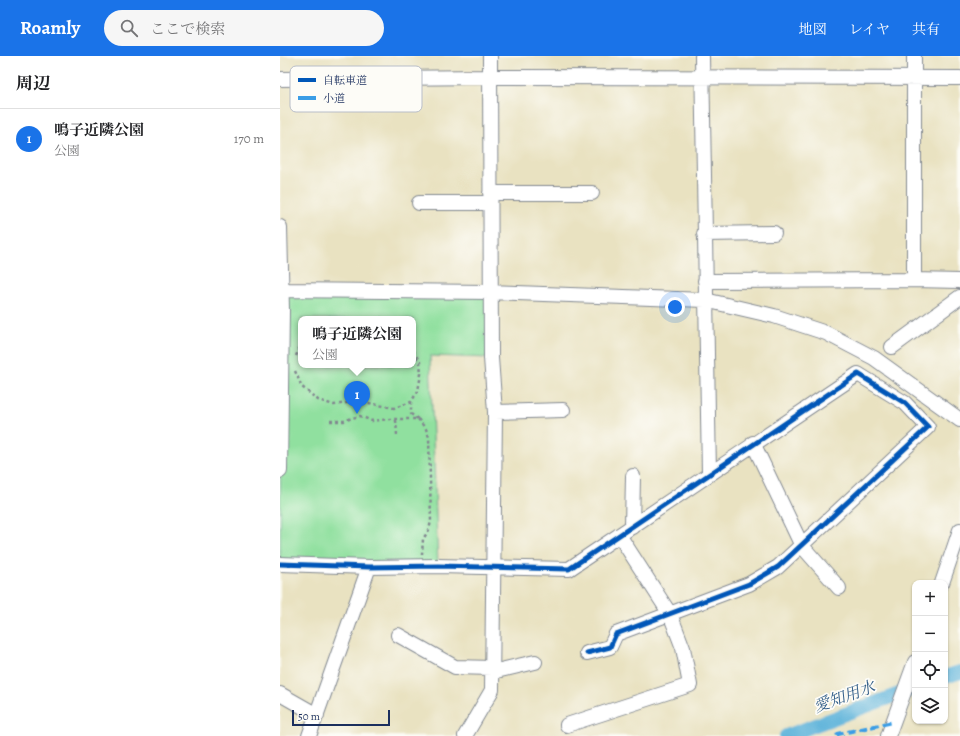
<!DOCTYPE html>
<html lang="ja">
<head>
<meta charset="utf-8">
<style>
  body { margin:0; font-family:Alegreya,"Noto Serif JP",serif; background:#f6f6f6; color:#202124 }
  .controls { position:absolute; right:12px; bottom:12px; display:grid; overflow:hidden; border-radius:8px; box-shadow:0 1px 3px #0004 }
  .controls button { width:36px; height:36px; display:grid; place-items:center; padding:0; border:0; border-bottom:1px solid #e0e0e0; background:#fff; color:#202124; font:20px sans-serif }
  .scale { position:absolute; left:12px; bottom:10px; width:98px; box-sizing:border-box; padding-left:4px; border:2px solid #1b2f5e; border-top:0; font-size:11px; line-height:14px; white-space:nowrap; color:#1b2f5e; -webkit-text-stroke:3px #fdfcf7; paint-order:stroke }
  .you { position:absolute; left:395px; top:251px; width:14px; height:14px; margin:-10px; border:3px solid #fff; border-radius:50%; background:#1a73e8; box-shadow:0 0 0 6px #1a73e833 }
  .badge { display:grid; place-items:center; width:26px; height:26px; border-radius:50%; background:#1a73e8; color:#fff; font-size:13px; font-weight:700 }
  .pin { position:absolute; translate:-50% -33px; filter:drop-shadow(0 1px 2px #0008) }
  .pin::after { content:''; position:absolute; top:21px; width:14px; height:12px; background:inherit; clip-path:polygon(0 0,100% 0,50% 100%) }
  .popup { position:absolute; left:18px; top:260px; width:118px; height:52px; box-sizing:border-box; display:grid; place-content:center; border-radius:8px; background:#fff; filter:drop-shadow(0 1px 3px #0005); font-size:13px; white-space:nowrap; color:#757577 }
  .popup b { font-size:15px; color:#202124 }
  .popup::after { content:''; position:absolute; left:50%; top:100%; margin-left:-8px; border:8px solid transparent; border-top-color:#fff }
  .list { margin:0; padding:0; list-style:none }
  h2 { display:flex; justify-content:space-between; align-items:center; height:52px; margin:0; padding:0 16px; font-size:17px }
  h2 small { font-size:13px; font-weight:400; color:#757577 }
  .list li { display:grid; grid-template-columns:26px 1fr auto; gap:12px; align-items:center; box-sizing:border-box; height:60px; padding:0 16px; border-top:1px solid #e0e0e0 }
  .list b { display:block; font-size:15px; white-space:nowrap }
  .list p { margin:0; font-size:13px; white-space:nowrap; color:#757577 }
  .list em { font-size:13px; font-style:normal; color:#757577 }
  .icon { flex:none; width:22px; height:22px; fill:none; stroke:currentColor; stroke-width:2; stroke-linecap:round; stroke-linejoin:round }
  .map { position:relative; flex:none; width:680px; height:680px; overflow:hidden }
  header { display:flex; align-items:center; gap:24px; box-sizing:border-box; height:56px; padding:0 20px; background:#1a73e8; color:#fff }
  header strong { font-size:19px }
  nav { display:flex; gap:22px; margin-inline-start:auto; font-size:14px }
  .search { width:280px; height:36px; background:#f6f6f6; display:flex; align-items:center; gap:10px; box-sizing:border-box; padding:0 14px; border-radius:22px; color:#757577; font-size:15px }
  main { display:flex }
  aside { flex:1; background:#fff }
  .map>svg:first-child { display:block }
  .green { fill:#90e09f; stroke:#56887e; fill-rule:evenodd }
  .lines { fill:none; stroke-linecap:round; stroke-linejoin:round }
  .canal { stroke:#5eb4da; stroke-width:14 }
  .minor-casing { stroke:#828890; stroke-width:16 }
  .path { stroke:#828890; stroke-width:2.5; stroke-dasharray:3 3; stroke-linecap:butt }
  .minor { stroke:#fff; stroke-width:14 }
  .quiet { stroke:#3b9de6; stroke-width:4; stroke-dasharray:8 4; stroke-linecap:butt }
  .cycleway-casing { stroke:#fdfcf7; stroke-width:8 }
  .cycleway { stroke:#0057b8; stroke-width:5 }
  .labels { text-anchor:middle; stroke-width:3.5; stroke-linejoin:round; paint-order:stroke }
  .water-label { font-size:16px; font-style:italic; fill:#325e89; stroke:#fdfcf7 }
  .key { fill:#fdfcf7; stroke:#b9bec9; stroke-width:1 }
  .key-label { font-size:11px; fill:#1b2f5e }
</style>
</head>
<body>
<header>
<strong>Roamly</strong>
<div class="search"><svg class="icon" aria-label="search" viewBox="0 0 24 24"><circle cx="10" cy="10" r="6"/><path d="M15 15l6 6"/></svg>ここで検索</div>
<nav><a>地図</a><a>レイヤ</a><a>共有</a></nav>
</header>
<main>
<aside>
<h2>周辺<small></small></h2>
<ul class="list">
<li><span class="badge">1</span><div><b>鳴子近隣公園</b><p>公園</p></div><em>170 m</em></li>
</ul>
</aside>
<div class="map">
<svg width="680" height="680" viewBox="0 0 680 680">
  <rect width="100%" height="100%" fill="#fdfcf7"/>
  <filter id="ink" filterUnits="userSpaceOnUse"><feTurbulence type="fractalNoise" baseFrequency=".025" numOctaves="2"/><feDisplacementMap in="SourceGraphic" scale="8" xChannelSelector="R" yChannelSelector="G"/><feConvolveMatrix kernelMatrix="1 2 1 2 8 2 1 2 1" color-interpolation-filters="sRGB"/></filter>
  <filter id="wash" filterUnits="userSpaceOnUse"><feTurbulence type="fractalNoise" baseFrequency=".012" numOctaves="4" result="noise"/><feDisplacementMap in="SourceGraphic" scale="16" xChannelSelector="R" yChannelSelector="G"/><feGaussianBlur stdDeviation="0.9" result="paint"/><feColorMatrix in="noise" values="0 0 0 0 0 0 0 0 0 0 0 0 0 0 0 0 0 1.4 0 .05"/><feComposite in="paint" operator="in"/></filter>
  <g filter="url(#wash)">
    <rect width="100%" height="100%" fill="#e9e2c1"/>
    <path class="green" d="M2,234L211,236V302L150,300L158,510L0,508ZM21,263H133V309H21Z"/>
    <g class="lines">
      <path class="canal" d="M665,621L680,616
        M506,680L635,632"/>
    </g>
  </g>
  <g filter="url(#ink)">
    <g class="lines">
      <defs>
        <path id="minor" d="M422,0L429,418
          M0,23L210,21L680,22
          M210,137H312
          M139,147H210
          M0,171L2,254L0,415
          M424,178L494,177
          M634,224V0
          M425,225L634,224L680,225
          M0,234L211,236L425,244L494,260L546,277L594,302L680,364
          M612,291L680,241
          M215,356L283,354
          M473,387L522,490L559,532
          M352,471L353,420
          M0,508L89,511L158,510L289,513L578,318L625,347L648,371L498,511L469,528L336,578L330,591L307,597
          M662,527L680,474
          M118,579L175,611L212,612
          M212,616L255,606
          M0,638L37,659
          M287,669L410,629L403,592L390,558L339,479
          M29,680L89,511
          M185,680L212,634L215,356L211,302L210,0
          M608,680L635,606"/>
      </defs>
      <use href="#minor" class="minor-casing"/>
      <path class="path" d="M95,263L99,261L104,263
        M16,300L21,288
        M15,315L22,331L38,344L54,349L78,345L114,352L131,346L138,335L141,318L140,306L133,295
        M138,363L146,373L149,381L151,465L149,474L143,483L142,498
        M116,364L117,379
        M50,365H64L72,362L80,360L92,365L110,363H138L131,358V346"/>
      <use href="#minor" class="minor"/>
      <path class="quiet" d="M557,680L558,678L613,666"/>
      <defs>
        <path id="cycleway" d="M0,508L89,511L158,510L289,513L578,318L625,347L648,371L498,511L469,528L336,578L330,591L307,597"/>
      </defs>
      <use href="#cycleway" class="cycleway-casing"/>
      <use href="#cycleway" class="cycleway"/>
    </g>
  </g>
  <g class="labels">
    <g class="water-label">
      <text transform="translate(564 640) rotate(-20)" y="6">愛知用水</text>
    </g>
  </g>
  <rect x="10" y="10" width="132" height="46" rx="6" class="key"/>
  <rect x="18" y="22" width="18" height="4" fill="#0057b8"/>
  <rect x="18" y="40" width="18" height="4" fill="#3b9de6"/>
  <g class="key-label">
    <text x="43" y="28">自転車道</text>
    <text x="43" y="46">小道</text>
  </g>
</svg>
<div class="controls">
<button>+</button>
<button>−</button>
<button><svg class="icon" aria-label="locate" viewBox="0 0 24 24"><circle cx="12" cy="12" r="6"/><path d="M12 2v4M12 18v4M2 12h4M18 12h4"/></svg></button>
<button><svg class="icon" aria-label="layers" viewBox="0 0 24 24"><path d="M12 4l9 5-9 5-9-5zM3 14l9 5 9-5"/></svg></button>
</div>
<div class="scale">50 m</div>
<div class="you"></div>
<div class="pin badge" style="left:77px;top:358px">1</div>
<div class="popup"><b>鳴子近隣公園</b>公園</div>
</div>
</main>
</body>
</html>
